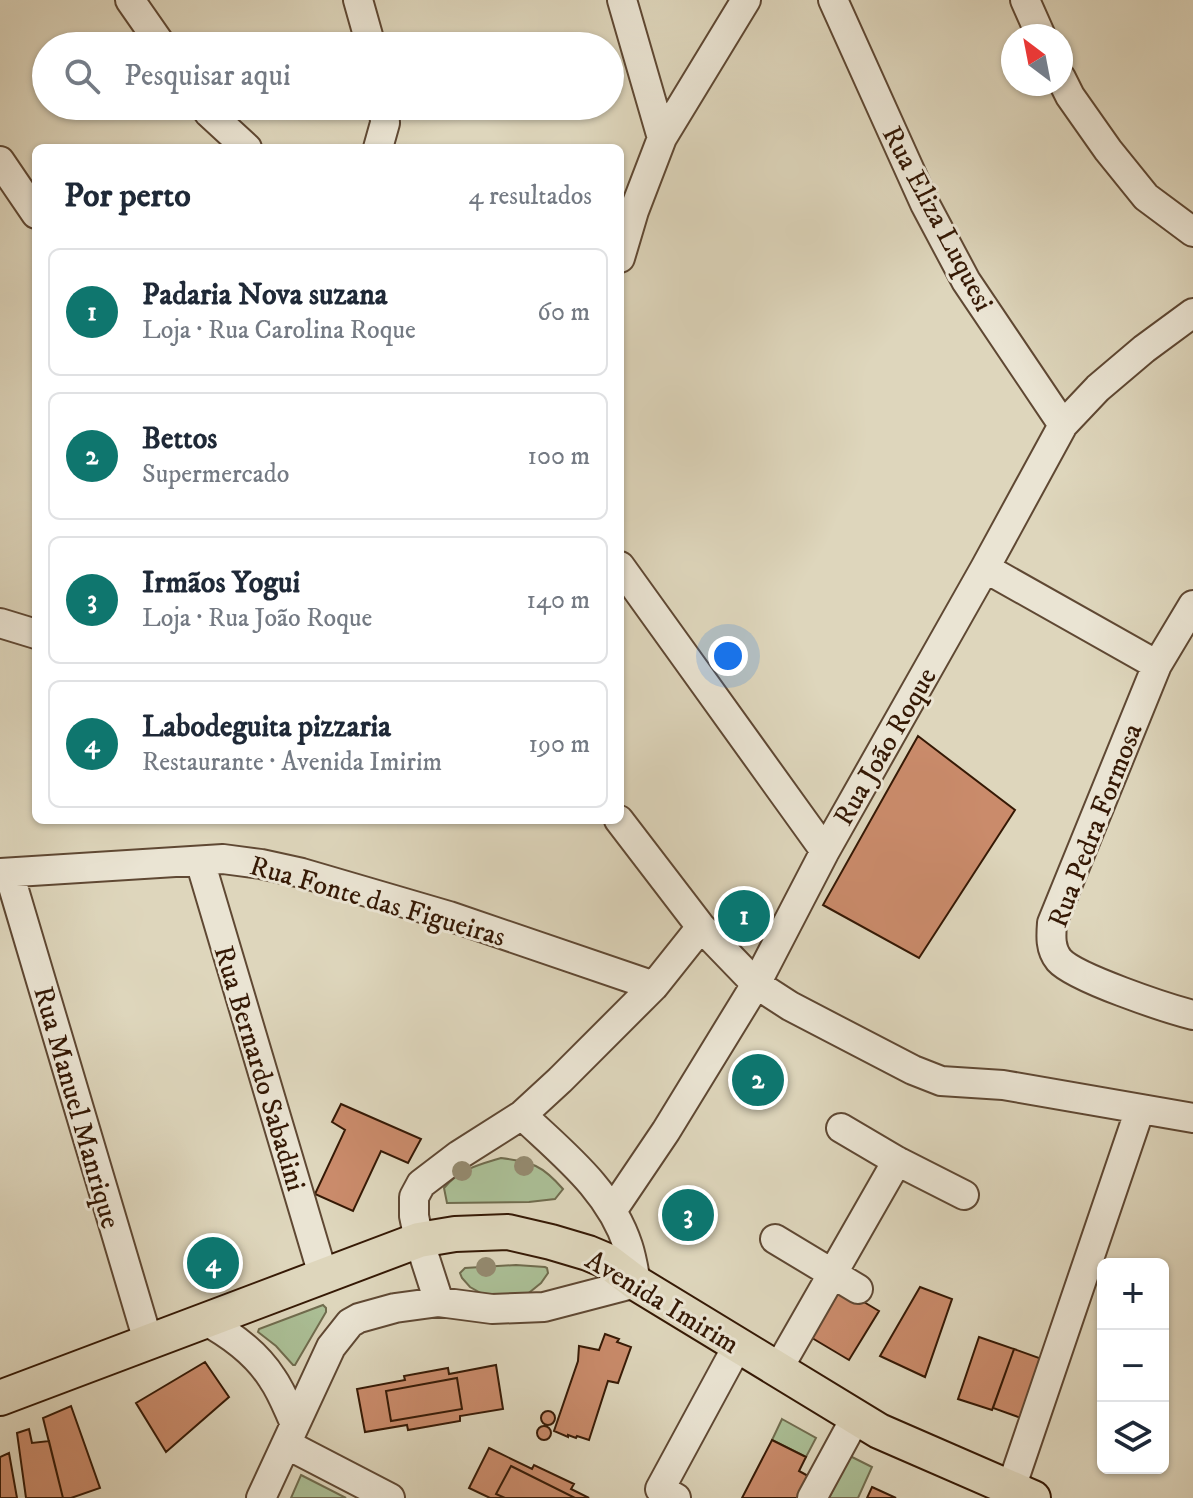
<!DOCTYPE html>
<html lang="pt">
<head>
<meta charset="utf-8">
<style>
  body { margin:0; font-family:"IM FELL DW Pica",serif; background:#f2f2f3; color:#1f2937 }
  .controls { position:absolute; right:24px; bottom:24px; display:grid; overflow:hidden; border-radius:12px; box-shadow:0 2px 6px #0004 }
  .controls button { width:72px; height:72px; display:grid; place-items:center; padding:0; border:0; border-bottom:2px solid #e0e1e3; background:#fff; color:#1f2937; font:40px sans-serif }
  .compass { position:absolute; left:1001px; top:24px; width:72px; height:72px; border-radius:50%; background:#fff; box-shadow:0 2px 6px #0004; rotate:328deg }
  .you { position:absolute; left:728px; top:656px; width:28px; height:28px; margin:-20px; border:6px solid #fff; border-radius:50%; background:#1a73e8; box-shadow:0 0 0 12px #1a73e833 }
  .badge { display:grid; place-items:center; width:52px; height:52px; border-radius:50%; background:#0f766e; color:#fff; font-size:26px; font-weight:700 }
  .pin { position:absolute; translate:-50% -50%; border:4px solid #fff; box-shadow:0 2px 8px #0006 }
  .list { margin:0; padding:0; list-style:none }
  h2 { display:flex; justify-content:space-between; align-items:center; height:104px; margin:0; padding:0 32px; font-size:34px }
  h2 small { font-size:26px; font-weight:400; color:#747a83 }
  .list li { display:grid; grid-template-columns:52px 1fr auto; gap:24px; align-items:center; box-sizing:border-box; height:128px; margin:0 16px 16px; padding:0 16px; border:2px solid #e0e1e3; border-radius:12px }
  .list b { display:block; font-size:30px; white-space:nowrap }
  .list p { margin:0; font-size:26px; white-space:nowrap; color:#747a83 }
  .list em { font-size:26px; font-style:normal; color:#747a83 }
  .icon { flex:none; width:44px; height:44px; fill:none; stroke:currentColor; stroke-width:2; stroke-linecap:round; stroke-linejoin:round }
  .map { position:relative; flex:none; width:1193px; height:1498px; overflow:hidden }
  .search { position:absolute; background:#fff; box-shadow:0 2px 6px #0004; left:32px; top:32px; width:592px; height:88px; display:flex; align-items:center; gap:20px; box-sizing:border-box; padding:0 28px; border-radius:44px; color:#747a83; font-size:30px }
  .panel { position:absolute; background:#fff; box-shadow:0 2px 6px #0004; left:32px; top:144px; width:592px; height:680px; border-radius:12px }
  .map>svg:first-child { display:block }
  .green { fill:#abbf96; stroke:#706c4e; stroke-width:2 }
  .building { fill:#ca8b6b; stroke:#351905; stroke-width:2 }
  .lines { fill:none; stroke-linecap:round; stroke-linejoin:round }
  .minor-casing { stroke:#5f4833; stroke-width:32 }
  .major-casing { stroke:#351905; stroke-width:38 }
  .minor { stroke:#eae4d3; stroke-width:28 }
  .major { stroke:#ded6bc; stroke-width:34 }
  .tree { fill:#948a6f }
  .labels { text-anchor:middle; stroke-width:6; stroke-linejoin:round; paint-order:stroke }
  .street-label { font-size:28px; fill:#351905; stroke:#eae4d3 }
</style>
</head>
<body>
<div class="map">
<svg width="1193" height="1498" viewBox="0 0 1193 1498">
  <rect width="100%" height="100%" fill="#ded6bc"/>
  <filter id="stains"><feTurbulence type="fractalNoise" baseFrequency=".0025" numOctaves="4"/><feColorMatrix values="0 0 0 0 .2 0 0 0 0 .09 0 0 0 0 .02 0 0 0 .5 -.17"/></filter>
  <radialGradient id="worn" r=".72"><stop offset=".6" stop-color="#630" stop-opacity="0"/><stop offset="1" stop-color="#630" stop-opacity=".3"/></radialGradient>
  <path class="green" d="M501,1158C532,1162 542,1165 563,1189L555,1199L529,1202L447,1203L444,1188C460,1169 478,1165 501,1158Z
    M516,1265L545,1267L547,1268L548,1273L541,1283L525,1296L488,1297L470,1287L462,1278L460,1273L465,1268Z
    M323,1305L326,1308V1312L295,1365H293L276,1346L258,1332L259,1329Z
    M782,1419L816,1438L806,1457L772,1440Z
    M850,1456L872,1467L858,1498H829Z
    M301,1475L346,1498H291Z"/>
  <path class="building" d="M918,736L1015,810L919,958L823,905Z
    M341,1104L421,1139L408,1163L381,1151L353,1211L315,1194L345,1130L332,1122Z
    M837,1286L879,1311L849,1360L807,1335Z
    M920,1287L952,1299L925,1377L880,1356Z
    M605,1334L619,1339L617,1342L631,1347L618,1383L608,1381L589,1440L577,1436L576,1438L568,1435V1437L554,1431L578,1361L579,1346L599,1350Z
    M979,1337L1014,1349L992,1410L958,1399Z
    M1014,1349L1042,1359L1021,1418L993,1408Z
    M205,1362L229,1397L166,1452L136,1403Z
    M496,1365L503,1409L460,1416V1421L408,1430L407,1425L365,1432L357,1389L405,1380L404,1376L448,1368L449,1374Z
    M457,1378L462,1409L391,1421L386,1391Z
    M71,1406L100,1488L71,1498H63L43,1418Z
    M541 1418a7 7 0 1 1 14 0a7 7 0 1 1-14 0Z
    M537 1433a7 7 0 1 1 14 0a7 7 0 1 1-14 0Z
    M29,1429L32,1443L49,1441L63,1498H26L17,1433Z
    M772,1440L806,1457L799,1471L810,1477L799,1498H742Z
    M489,1448L532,1469L534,1465L574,1484L571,1489L589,1498H490L469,1488Z
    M9,1453L17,1498H0V1457Z
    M511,1466L575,1498H505L496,1494Z
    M872,1487L896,1498H867Z"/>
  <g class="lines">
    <defs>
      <path id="minor" d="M130,0L162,46
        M358,0L371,46
        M622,0L662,138
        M833,0L925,204L966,281L1063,425
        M1025,0L1041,36
        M1061,78L1070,96L1108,150L1146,197L1193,232
        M204,106L209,113L247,148
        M378,148L385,123L384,106
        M0,161L36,214
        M620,258L634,211L662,138L746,0
        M620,566L825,851
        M985,568L1157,665
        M1193,605L1157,665L1052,923C1051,936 1050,949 1059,960C1075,978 1166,1008 1193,1015
        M0,623L36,634
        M619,820L701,927L756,984L790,1006L913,1070L941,1081L1003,1085L1193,1118
        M200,861L323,1275
        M0,873L223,859L261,864L302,873L449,916L654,986
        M9,873L148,1341
        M841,1128L897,1161L964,1195
        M612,1211L666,1131L756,984L825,851L985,568L1063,425L1098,388L1144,349L1193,313
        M775,1239L858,1289
        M439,1302L419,1240L414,1216V1197L421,1184L459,1155L522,1115L560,1080L654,986L701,927
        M204,1320C230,1334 256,1353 272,1378C282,1392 288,1409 295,1424
        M778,1369L897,1161
        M286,1444L390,1498
        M1011,1488L1140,1109
        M261,1498L331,1347L350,1323L359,1318L395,1308L439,1302L492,1309L544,1307L636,1283C634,1271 632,1258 628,1246C610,1190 563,1154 522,1115
        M676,1498L660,1489L738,1345
        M812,1498L856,1417"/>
      <path id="major" d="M0,1398L419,1240L455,1234L508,1232L551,1242L588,1253L607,1261L636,1283L879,1431L1033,1498"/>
    </defs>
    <use href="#minor" class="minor-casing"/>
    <use href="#major" class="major-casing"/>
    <use href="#minor" class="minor"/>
    <use href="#major" class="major"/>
  </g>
  <g class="tree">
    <circle cx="524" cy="1166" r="10"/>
    <circle cx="462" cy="1171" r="10"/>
    <circle cx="486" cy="1267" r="10"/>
  </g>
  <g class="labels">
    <g class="street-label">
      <text transform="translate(939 218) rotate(62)" y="10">Rua Eliza Luquesi</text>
      <text transform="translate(884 746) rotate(-60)" y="10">Rua João Roque</text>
      <text transform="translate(1094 825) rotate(-69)" y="10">Rua Pedra Formosa</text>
      <text transform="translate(378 900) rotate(16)" y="10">Rua Fonte das Figueiras</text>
      <text transform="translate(261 1068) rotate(73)" y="10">Rua Bernardo Sabadini</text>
      <text transform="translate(78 1107) rotate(74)" y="10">Rua Manuel Manrique</text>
      <text transform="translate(663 1301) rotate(31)" y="10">Avenida Imirim</text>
    </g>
  </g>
  <rect width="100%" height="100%" filter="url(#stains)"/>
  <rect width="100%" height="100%" fill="url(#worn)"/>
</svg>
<div class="controls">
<button>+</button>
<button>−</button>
<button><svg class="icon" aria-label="layers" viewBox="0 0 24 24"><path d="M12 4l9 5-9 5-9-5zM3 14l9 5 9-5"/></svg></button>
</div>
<svg class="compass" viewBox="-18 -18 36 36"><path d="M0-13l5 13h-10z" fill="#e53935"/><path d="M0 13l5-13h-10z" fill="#747a83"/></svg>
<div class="you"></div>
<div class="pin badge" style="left:744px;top:916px">1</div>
<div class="pin badge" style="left:758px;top:1080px">2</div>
<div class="pin badge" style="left:688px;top:1215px">3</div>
<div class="pin badge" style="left:213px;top:1263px">4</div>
<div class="search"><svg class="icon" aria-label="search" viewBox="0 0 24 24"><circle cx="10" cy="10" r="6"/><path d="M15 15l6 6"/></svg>Pesquisar aqui</div>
<section class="panel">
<h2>Por perto<small>4 resultados</small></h2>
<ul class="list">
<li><span class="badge">1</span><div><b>Padaria Nova suzana</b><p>Loja · Rua Carolina Roque</p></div><em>60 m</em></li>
<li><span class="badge">2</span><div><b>Bettos</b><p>Supermercado</p></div><em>100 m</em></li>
<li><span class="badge">3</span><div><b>Irmãos Yogui</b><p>Loja · Rua João Roque</p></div><em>140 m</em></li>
<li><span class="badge">4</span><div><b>Labodeguita pizzaria</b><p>Restaurante · Avenida Imirim</p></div><em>190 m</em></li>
</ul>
</section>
</div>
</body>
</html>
